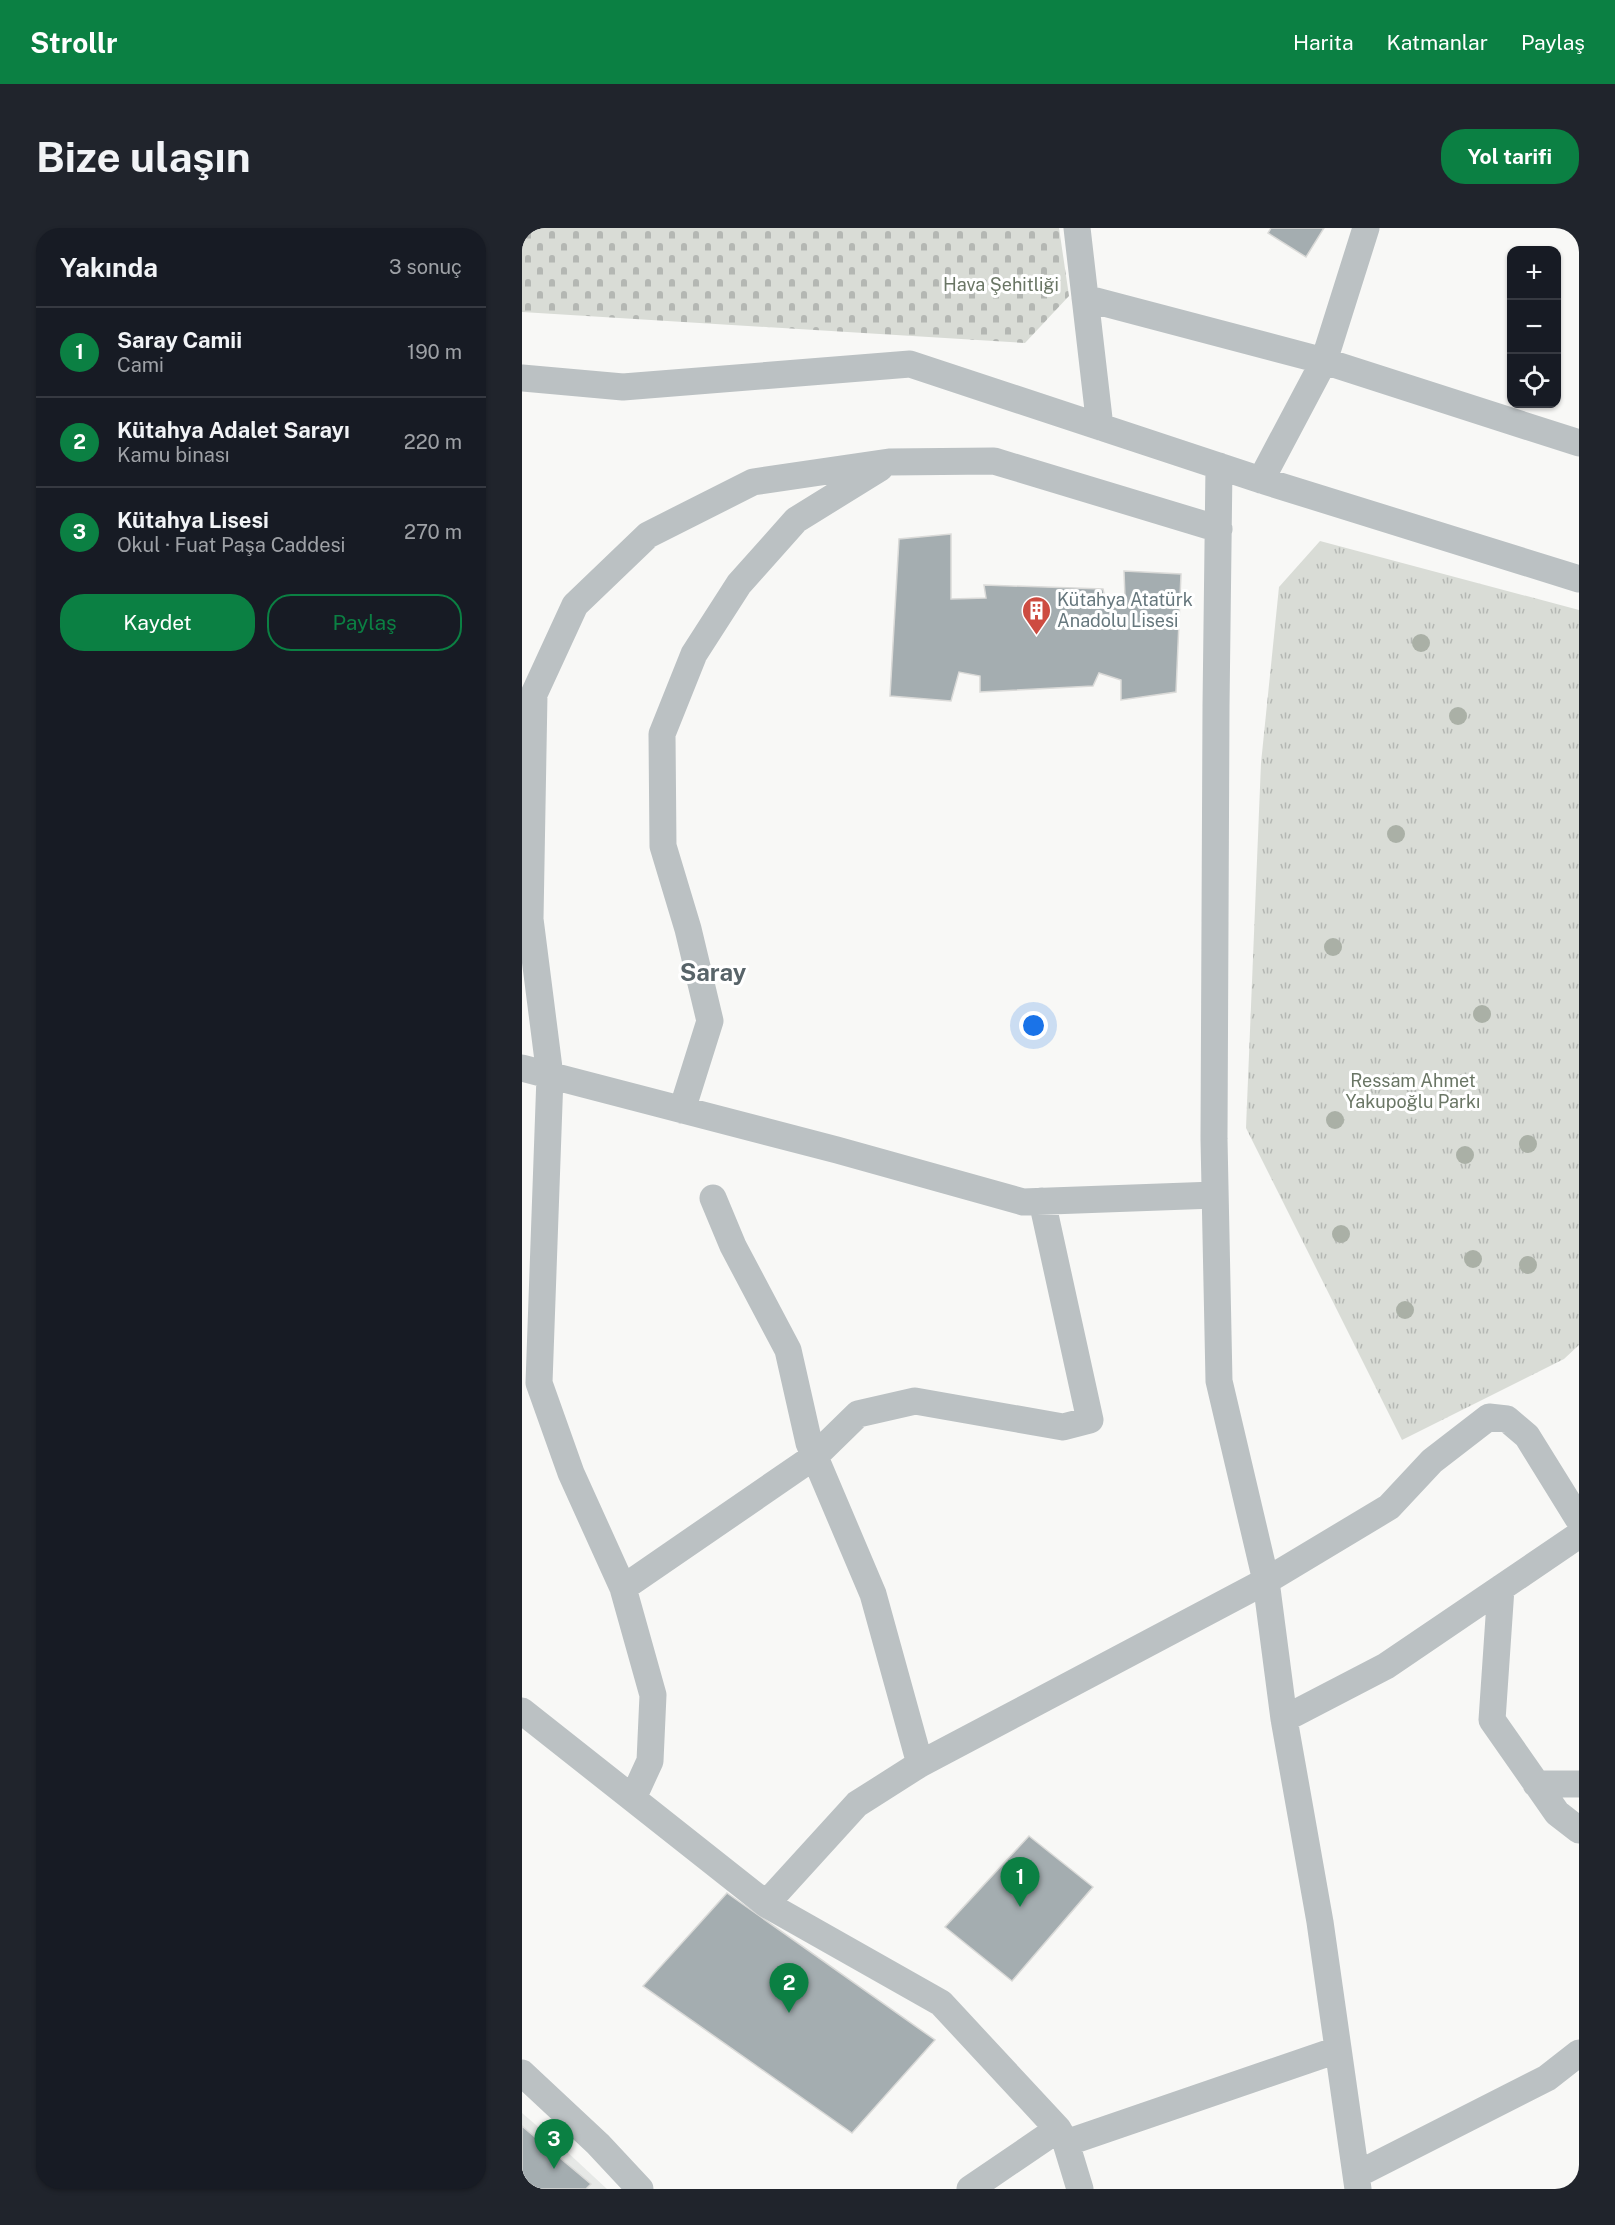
<!DOCTYPE html>
<html lang="tr">
<head>
<meta charset="utf-8">
<style>
  body { margin:0; font-family:"Public Sans",sans-serif; background:#20242c; color:#f1f3f6 }
  .controls { position:absolute; right:18px; top:18px; display:grid; overflow:hidden; border-radius:12px; box-shadow:0 2px 4px #0004 }
  .controls button { width:54px; height:54px; display:grid; place-items:center; padding:0; border:0; border-bottom:2px solid #363941; background:#171b24; color:#f1f3f6; font:30px sans-serif }
  .you { position:absolute; left:512px; top:798px; width:21px; height:21px; margin:-15px; border:4px solid #fff; border-radius:50%; background:#1a73e8; box-shadow:0 0 0 9px #1a73e833 }
  .badge { display:grid; place-items:center; width:39px; height:39px; border-radius:50%; background:#0b8043; color:#fff; font-size:20px; font-weight:700 }
  .pin { position:absolute; translate:-50% -50px; filter:drop-shadow(0 2px 3px #0008) }
  .pin::after { content:''; position:absolute; top:32px; width:21px; height:18px; background:inherit; clip-path:polygon(0 0,100% 0,50% 100%) }
  .list { margin:0; padding:0; list-style:none }
  h2 { display:flex; justify-content:space-between; align-items:center; height:78px; margin:0; padding:0 24px; font-size:26px }
  h2 small { font-size:20px; font-weight:400; color:#9ea1a6 }
  .list li { display:grid; grid-template-columns:39px 1fr auto; gap:18px; align-items:center; box-sizing:border-box; height:90px; padding:0 24px; border-top:2px solid #363941 }
  .list b { display:block; font-size:22px; white-space:nowrap }
  .list p { margin:0; font-size:20px; white-space:nowrap; color:#9ea1a6 }
  .list em { font-size:20px; font-style:normal; color:#9ea1a6 }
  .actions { display:flex; gap:12px; padding:18px 24px }
  .actions a { flex:1; padding:14px 0; border:2px solid #0b8043; border-radius:24px; text-align:center; font-size:21px; color:#0b8043 }
  .actions .main { background:#0b8043; color:#fff }
  .icon { flex:none; width:33px; height:33px; fill:none; stroke:currentColor; stroke-width:2; stroke-linecap:round; stroke-linejoin:round }
  .map { position:relative; flex:none; width:1057px; height:1961px; overflow:hidden; border-radius:24px }
  header { display:flex; align-items:center; gap:36px; box-sizing:border-box; height:84px; padding:0 30px; background:#0b8043; color:#fff }
  header strong { font-size:28px }
  nav { display:flex; gap:33px; margin-inline-start:auto; font-size:21px }
  .intro { display:flex; align-items:center; justify-content:space-between; box-sizing:border-box; height:144px; padding:0 36px }
  h1 { margin:0; font-size:42px }
  .button { padding:15px 27px; border-radius:24px; background:#0b8043; color:#fff; font-size:21px; font-weight:700 }
  main { display:flex; gap:36px; padding:0 36px }
  aside { flex:1; background:#171b24; border-radius:24px; box-shadow:0 2px 4px #0004 }
  .map>svg:first-child { display:block }
  .built { fill:#e6e8e6 }
  .grass { fill:url(#grass-tufts) }
  .cemetery { fill:url(#cemetery-stones) }
  .building { fill:#a4adb0; stroke:#dadad8; stroke-width:1.5 }
  .lines { fill:none; stroke-linecap:round; stroke-linejoin:round }
  .street { stroke:#bbc1c3; stroke-width:27 }
  .tree { fill:#aab0a6 }
  .labels { text-anchor:middle; stroke-width:6; stroke-linejoin:round; paint-order:stroke }
  .park-label { font-size:18px; fill:#6a7665; stroke:#fff }
  .poi-label { font-size:18px; fill:#66777d; stroke:#fff; text-anchor:start }
  .district-label { font-size:24px; font-weight:bold; fill:#586469; stroke:#fff }
</style>
</head>
<body>
<header>
<strong>Strollr</strong>
<nav><a>Harita</a><a>Katmanlar</a><a>Paylaş</a></nav>
</header>
<div class="intro"><h1>Bize ulaşın</h1><a class="button">Yol tarifi</a></div>
<main>
<aside>
<h2>Yakında<small>3 sonuç</small></h2>
<ul class="list">
<li><span class="badge">1</span><div><b>Saray Camii</b><p>Cami</p></div><em>190 m</em></li>
<li><span class="badge">2</span><div><b>Kütahya Adalet Sarayı</b><p>Kamu binası</p></div><em>220 m</em></li>
<li><span class="badge">3</span><div><b>Kütahya Lisesi</b><p>Okul · Fuat Paşa Caddesi</p></div><em>270 m</em></li>
</ul>
<div class="actions"><a class="main">Kaydet</a><a>Paylaş</a></div>
</aside>
<div class="map">
<svg width="1057" height="1961" viewBox="0 0 1057 1961">
  <defs>
    <pattern id="grass-tufts" width="24" height="20" patternUnits="userSpaceOnUse" patternTransform="scale(1.5)"><rect width="24" height="20" fill="#d9dcd6"/><path d="M3 7l-1-3M5 7V3M7 7l1-3M15 17l-1-3M17 17v-4M19 17l1-3" fill="none" stroke="#b4b7b3"/></pattern>
    <pattern id="cemetery-stones" width="16" height="16" patternUnits="userSpaceOnUse" patternTransform="scale(1.5)"><rect width="16" height="16" fill="#d9dcd6"/><path d="M2 7V4a2 2 0 0 1 4 0v3zM10 15v-3a2 2 0 0 1 4 0v3z" fill="#b4b7b3"/></pattern>
  </defs>
  <rect width="100%" height="100%" fill="#f8f8f6"/>
  <path class="built" d="M0,1885L42,1921L85,1961H0Z"/>
  <path class="grass" d="M798,313L1057,382V1117L1042,1131L880,1212L724,900L739,535L757,359Z"/>
  <path class="cemetery" d="M0,0H537L547,68L503,115L0,84Z"/>
  <path class="building" d="M749,0H802L784,29L746,5Z
    M429,306V371L464,370L462,357L581,361L583,370H603L602,343L659,346L654,464L599,472V452L577,445L571,458L458,464V448L437,444L429,473L368,468L377,311Z
    M507,1608L571,1659L490,1753L423,1699Z
    M205,1665L413,1812L330,1905L121,1758Z
    M0,1898L69,1956L64,1961H0Z"/>
  <g class="lines">
    <path class="street" d="M555,0L578,199
      M563,70L802,133L1057,215
      M0,150L101,159L388,136L739,252L1057,351
      M697,238L694,479L692,911L697,1153L744,1353L762,1491L798,1694L836,1961
      M739,252L802,133L844,0
      M0,840L315,922L501,974L693,967
      M160,882L188,793L166,701L141,618L140,506L172,426L217,356L274,292L358,240
      M191,970L211,1018L266,1122L287,1215L351,1366L398,1536
      M520,973L568,1192L541,1199L393,1173L336,1186L293,1228L101,1360L49,1245L17,1155L28,848L8,691L12,466L53,377L126,307L231,254L367,234L472,233L697,301
      M101,1360L131,1467L128,1533L111,1570
      M979,1360L970,1492L1035,1585L1057,1602
      M0,1483L244,1676L419,1775L536,1901L544,1915L558,1961
      M762,1491L864,1438L1057,1307
      M1014,1556H1057
      M244,1676L335,1576L398,1536L744,1353L867,1279L910,1233L967,1189L985,1191L1005,1208L1057,1292
      M0,1845L76,1916L118,1961
      M544,1915L815,1822
      M834,1947L1025,1850L1057,1825
      M448,1961L536,1901"/>
  </g>
  <g class="tree">
    <circle cx="899" cy="415" r="9"/>
    <circle cx="936" cy="488" r="9"/>
    <circle cx="874" cy="606" r="9"/>
    <circle cx="811" cy="719" r="9"/>
    <circle cx="960" cy="786" r="9"/>
    <circle cx="813" cy="892" r="9"/>
    <circle cx="1006" cy="916" r="9"/>
    <circle cx="943" cy="927" r="9"/>
    <circle cx="819" cy="1006" r="9"/>
    <circle cx="951" cy="1031" r="9"/>
    <circle cx="1006" cy="1037" r="9"/>
    <circle cx="883" cy="1082" r="9"/>
  </g>
  <defs>
    <symbol id="building-pin" viewBox="-11 -11 22 30"><path d="M0 17L-7.5 6A9.5 9.5 0 1 1 7.5 6Z" fill="#cd4c41" stroke="#fff"/><path d="M-4-6H4V6H1V3H-1V6H-4ZM-2.5-4.3h1.7v1.8h-1.7ZM.8-4.3h1.7v1.8H.8ZM-2.5-1h1.7V.8h-1.7ZM.8-1h1.7V.8H.8Z" fill="#fff"/></symbol>
  </defs>
  <g fill-rule="evenodd">
    <use href="#building-pin" x="498" y="366" width="33" height="45"/>
  </g>
  <g class="labels">
    <g class="park-label">
      <text x="479" y="63">Hava Şehitliği</text>
      <text x="891" y="859">Ressam Ahmet<tspan x="891" dy="21">Yakupoğlu Parkı</tspan></text>
    </g>
    <g class="poi-label">
      <text x="535" y="378">Kütahya Atatürk<tspan x="535" dy="21">Anadolu Lisesi</tspan></text>
    </g>
    <g class="district-label">
      <text x="191" y="753">Saray</text>
    </g>
  </g>
</svg>
<div class="controls">
<button>+</button>
<button>−</button>
<button><svg class="icon" aria-label="locate" viewBox="0 0 24 24"><circle cx="12" cy="12" r="6"/><path d="M12 2v4M12 18v4M2 12h4M18 12h4"/></svg></button>
</div>
<div class="you"></div>
<div class="pin badge" style="left:498px;top:1679px">1</div>
<div class="pin badge" style="left:267px;top:1785px">2</div>
<div class="pin badge" style="left:32px;top:1941px">3</div>
</div>
</main>
</body>
</html>
